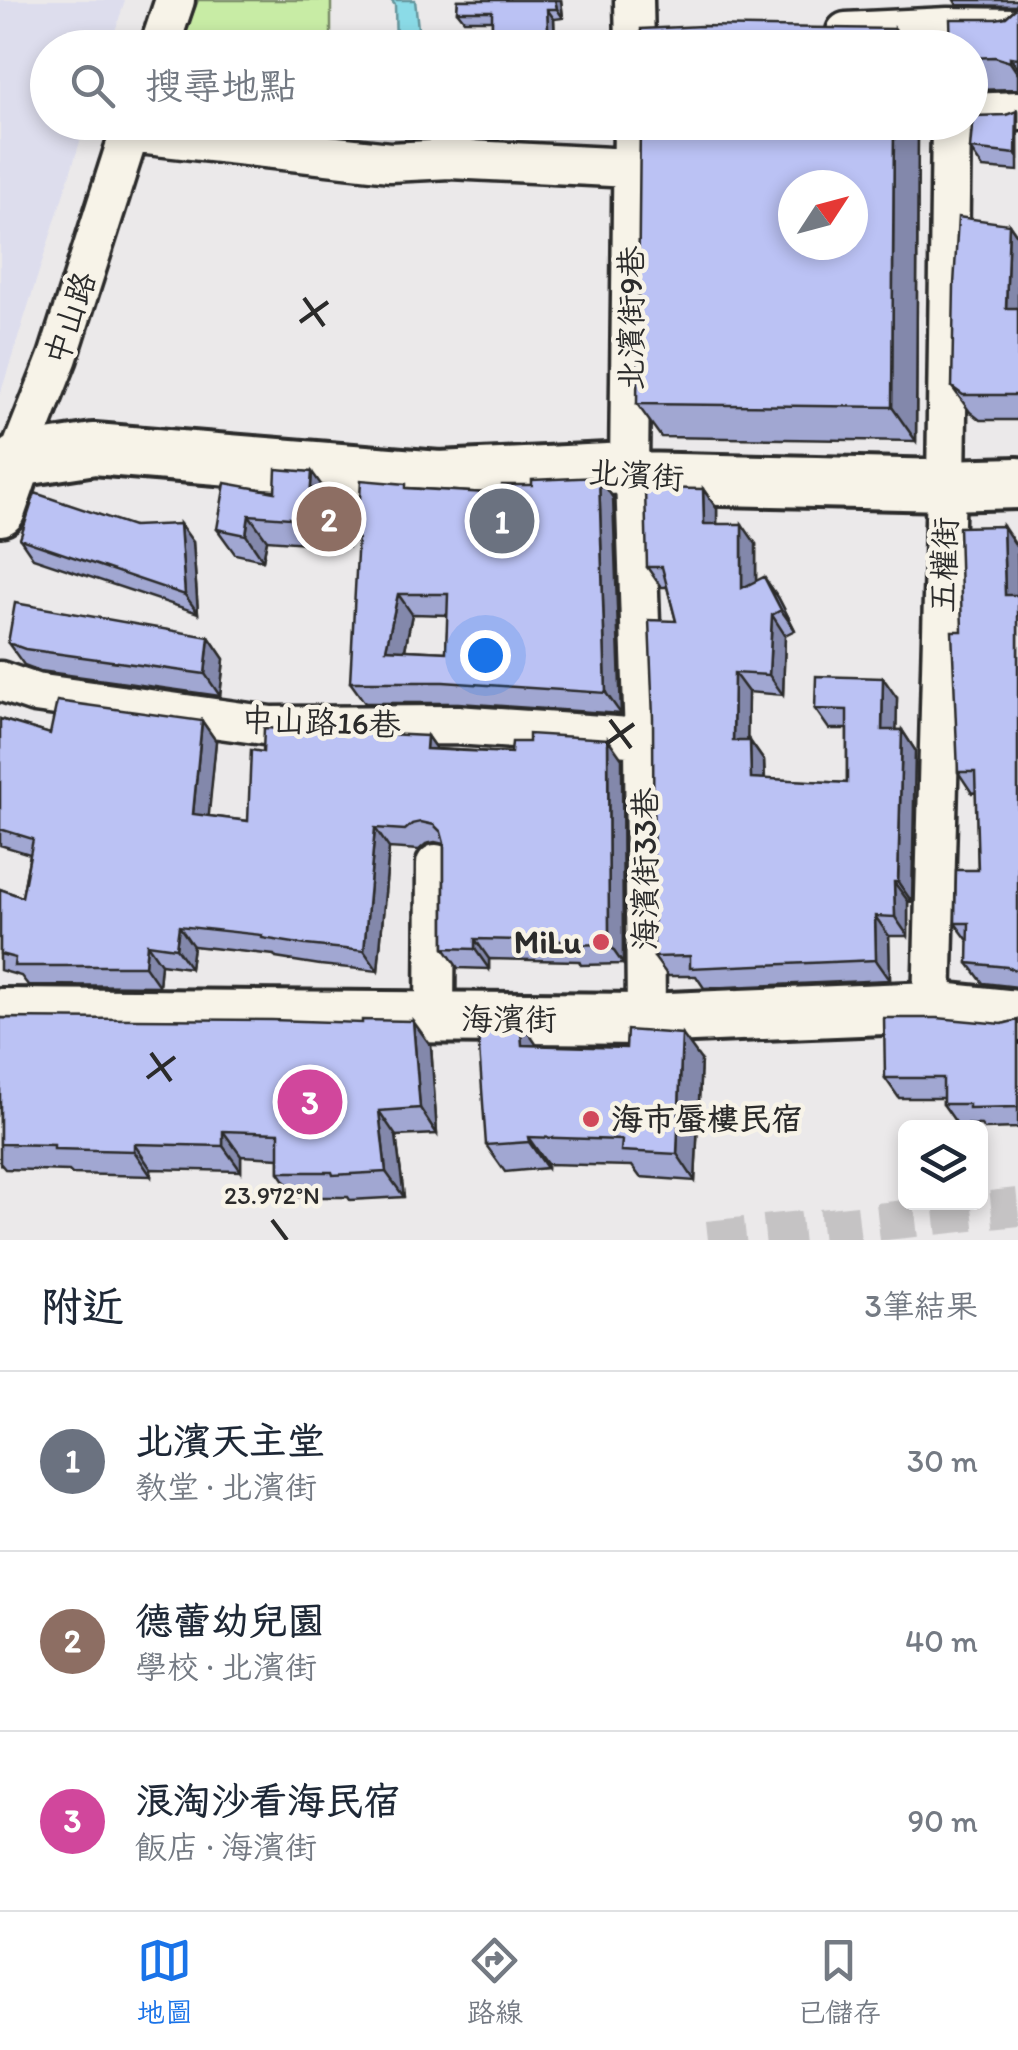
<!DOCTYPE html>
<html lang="zh-TW">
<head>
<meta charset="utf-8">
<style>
  body { margin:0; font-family:Itim,"LXGW WenKai TC",sans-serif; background:#f6f6f7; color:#1f2937 }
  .controls { position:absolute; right:30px; bottom:30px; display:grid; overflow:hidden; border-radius:15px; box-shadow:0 5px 15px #0003 }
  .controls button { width:90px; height:90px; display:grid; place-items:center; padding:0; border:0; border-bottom:2px solid #e0e1e3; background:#fff; color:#1f2937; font:50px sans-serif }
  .compass { position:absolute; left:778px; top:170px; width:90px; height:90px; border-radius:50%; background:#fff; box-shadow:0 5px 15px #0003; rotate:54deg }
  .you { position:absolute; left:485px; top:655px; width:35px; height:35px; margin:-25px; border:8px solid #fff; border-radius:50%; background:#1a73e8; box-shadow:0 0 0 15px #1a73e833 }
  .badge { display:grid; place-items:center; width:65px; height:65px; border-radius:50%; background:#1a73e8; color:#fff; font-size:32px; font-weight:700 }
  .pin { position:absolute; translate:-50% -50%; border:5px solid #fff; box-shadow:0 2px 10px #0006 }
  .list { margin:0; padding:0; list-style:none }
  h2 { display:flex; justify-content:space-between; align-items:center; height:130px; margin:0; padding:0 40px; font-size:42px }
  h2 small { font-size:32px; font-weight:400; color:#747a83 }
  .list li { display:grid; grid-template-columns:65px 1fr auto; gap:30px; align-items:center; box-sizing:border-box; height:180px; padding:0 40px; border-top:2px solid #e0e1e3 }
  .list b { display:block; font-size:38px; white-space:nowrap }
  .list p { margin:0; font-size:32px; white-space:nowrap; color:#747a83 }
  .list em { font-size:32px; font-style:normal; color:#747a83 }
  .icon { flex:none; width:55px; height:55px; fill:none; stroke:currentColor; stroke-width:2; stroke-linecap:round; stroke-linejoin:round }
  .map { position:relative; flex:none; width:1018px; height:1240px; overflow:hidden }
  .search { position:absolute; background:#fff; box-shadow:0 5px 15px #0003; left:30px; right:30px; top:30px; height:110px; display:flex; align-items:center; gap:25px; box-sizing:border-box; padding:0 35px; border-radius:55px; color:#747a83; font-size:38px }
  .sheet { height:670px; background:#fff }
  nav { display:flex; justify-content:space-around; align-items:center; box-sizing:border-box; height:140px; border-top:2px solid #e0e1e3; background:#fff; font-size:28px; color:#747a83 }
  nav a { display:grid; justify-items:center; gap:5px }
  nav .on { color:#1a73e8 }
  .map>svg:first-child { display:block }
  .built { fill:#dddded }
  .green { fill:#c8eca5; stroke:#7a8c68; stroke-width:2.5 }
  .water { fill:#8bdbe7; stroke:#65959c; stroke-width:2.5 }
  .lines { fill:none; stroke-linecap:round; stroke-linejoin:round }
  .minor-tunnel { stroke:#c5c3c4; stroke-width:38; stroke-dasharray:38 19; stroke-linecap:butt }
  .minor-casing { stroke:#2b2b2b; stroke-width:45 }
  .major-casing { stroke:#2b2b2b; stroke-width:58 }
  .minor { stroke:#f7f3e8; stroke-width:38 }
  .major { stroke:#f7f3e8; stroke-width:50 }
  .wall { fill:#a1a7d2; stroke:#2b2b2b; stroke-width:2.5; fill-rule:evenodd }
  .shaded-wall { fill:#8388ab; stroke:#2b2b2b; stroke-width:2.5 }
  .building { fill:#bbc2f4; stroke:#2b2b2b; stroke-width:2.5; fill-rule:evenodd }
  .ticks { fill:none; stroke:#2b2b2b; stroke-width:4 }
  .poi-dot { fill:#d1495b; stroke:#f7f3e8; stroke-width:4 }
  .labels { text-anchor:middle; stroke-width:9; stroke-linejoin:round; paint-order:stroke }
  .street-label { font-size:32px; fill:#2b2b2b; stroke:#f7f3e8 }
  .poi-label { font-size:32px; font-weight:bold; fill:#2b2b2b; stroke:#f7f3e8; text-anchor:end }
  .ticks-label { font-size:25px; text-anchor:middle; fill:#2b2b2b; stroke:#f7f3e8; stroke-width:9; stroke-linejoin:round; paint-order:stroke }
</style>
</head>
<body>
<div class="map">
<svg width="1018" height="1240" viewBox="0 0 1018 1240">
  <rect width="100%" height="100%" fill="#ebe9ea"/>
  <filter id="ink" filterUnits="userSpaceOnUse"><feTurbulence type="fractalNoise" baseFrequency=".01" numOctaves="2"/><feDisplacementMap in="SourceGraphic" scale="20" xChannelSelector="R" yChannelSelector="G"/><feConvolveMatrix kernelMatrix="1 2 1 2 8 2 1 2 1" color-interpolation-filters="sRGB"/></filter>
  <g filter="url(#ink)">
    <path class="built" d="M0,0H125L110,47L48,48V122L86,123L0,395Z"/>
    <path class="green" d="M198,0H331V47L179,48Z"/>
    <path class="water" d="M391,0H415L420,47H396L395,5Z"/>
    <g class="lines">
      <path class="minor-tunnel" d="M708,1240L1018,1207"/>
      <defs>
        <path id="minor" d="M634,0L635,48
          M846,32L948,27L1018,28
          M159,48L175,0
          M970,113L1018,111
          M129,133L390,162L450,159L631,168
          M17,461L58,357L133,122
          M629,468L633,122
          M635,478L644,738L646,1019
          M0,681L35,693L271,726L456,725L644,738
          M932,1007L946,485L951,122
          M435,1019L436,864"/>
        <path id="major" d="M0,510L17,461L94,449L439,477L629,468L635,478L946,485L1018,483
          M0,1014L646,1019L932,1007L1018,1016"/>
      </defs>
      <use href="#minor" class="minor-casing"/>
      <use href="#major" class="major-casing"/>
      <use href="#minor" class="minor"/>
      <use href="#major" class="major"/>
    </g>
    <path class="wall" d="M458,0H561L563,18L554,19L555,48H492V20H464L457,11Z
      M954,0H1018V89L973,90L970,87V48L1015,9L1016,6L957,5Z
      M1018,112V171L983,168L970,149L1006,115Z
      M918,122L916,441L661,437L637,404Z
      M1009,224L1018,237V420H980L970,412L952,387Z
      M599,477L613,498L621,714L458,703H365L350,682L409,488L502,494L532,485ZM412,614L448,615L446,652L405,650Z
      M703,489L717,509V524L756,544V581L778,597L795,630L785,635L783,695L748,692L747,741H750L764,761L765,779L847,783V729H829L815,709L897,698L896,730H902L915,750L912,902L908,901V936H889L890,980L704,988L696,976H668L654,957L676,621L667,587H661L647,567Z
      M275,492L330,497L329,502L351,528L349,546L267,540L263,560L235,554L217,529Z
      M133,526L193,542L198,613L33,558L20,539Z
      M1017,547L1018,572V987L983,983L968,963L969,942L955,923L978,870L976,792L972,793L958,772L962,631Z
      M209,637L224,659L220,696L40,671L24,665L8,643Z
      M0,719L50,734L202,721L216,741L208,816L248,821L263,752L427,736L436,749L622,759L623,964L581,965L579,961L489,959V969L458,968L444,948V844L435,842L426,844L419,850L389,848L378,971L320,965L276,958L274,955L193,946L190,968L161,964L159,986L28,985L21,976L0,970V889L22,897L30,854L0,845Z
      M0,1018L431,1046L437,1134L396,1136L404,1197L350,1200L348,1197H296L279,1172V1158L241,1156V1171L151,1169V1176L72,1174L69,1171L5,1169L0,1163Z
      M1018,1020V1128L984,1129L981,1125L957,1124L943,1104V1098H899L885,1078L1002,1024Z
      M538,1046L701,1060L695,1181L640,1177L632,1166L547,1164V1168L505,1172L486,1145Z"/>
    <path class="shaded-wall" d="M555,0H561L563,18L557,9Z
      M547,9L554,19L555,48H549Z
      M895,29L908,48H895Z
      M1010,57L1018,69V74L1010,62Z
      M1017,111L1018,112V157L1016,154Z
      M894,122H918L916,441L892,407Z
      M1009,224L1018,237V325L1006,308Z
      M312,472L330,497L328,521L310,498Z
      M599,477L613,498L621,714L606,693Z
      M703,489L717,509V544L704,524Z
      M334,503L351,528L349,546L331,521Z
      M249,515L267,540L263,560L246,535Z
      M180,524L193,542L198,613L185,595Z
      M742,524L756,544V607L742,588Z
      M1003,526L1017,547L1018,613L1005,595Z
      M764,577L778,597L795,630L781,610Z
      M398,594L412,614L401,669L386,649Z
      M772,615L785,635L783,695L769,675Z
      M209,637L224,659L220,696L205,674Z
      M734,673L748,692L747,761L733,741Z
      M883,678L897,698L896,750L882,730Z
      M202,721L216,741L207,834L193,814Z
      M902,730L915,750L912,902L898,882Z
      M427,736L441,756L426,749Z
      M608,739L622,759L623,964L609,944Z
      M750,741L764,761L765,798L751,778Z
      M375,828L389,848L378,971L364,951Z
      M894,882L908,901V936L895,917Z
      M875,916L889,936L890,980L876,960Z
      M179,926L193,946L190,968L176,948Z
      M475,939L489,959V969L475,949Z
      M147,944L161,964L159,986L145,966Z
      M520,1020L538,1047L522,1045Z
      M413,1021L431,1046L437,1134L420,1108Z
      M682,1034L701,1060L695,1181L677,1154Z
      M379,1111L396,1136L404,1197L386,1172Z
      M223,1131L241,1156V1171L223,1146Z
      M528,1137L547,1164V1168L529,1142Z
      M134,1144L151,1169V1176L134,1151Z"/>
    <path class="building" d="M458,0H555L557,9H547L549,48H492V11H457Z
      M1018,0V58L1010,57V62L995,57L970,58V48H951L950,19H996L1006,17L1015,9Z
      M702,26L895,29V48H641V29Z
      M1017,111L1016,154L970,149L973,116L1006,115Z
      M640,122H894L892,407L637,404ZM793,185H853V245H793Z
      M958,217L1009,224L1006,308H1018V395H963L952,387L954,285Z
      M276,469L312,472L310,498L334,503L331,521L249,515L246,535L217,529L225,483L275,492Z
      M599,477L606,693L443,682H350L361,480L406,484V488L502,494V485H532V480ZM398,594H448L446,652L386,649Z
      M645,488L703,489L704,524H742V588L764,577L781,610L772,615L769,675L734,673L733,741H750L751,778L847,783V710L815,709L816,676L883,678L882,730H902L898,882H894L895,917L875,916L876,960L690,968V956L654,957L653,718L649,620L676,621L662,567H647Z
      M35,493L133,526L180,524L185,595L20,539Z
      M1003,526L1005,595H1018V971L1007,967L968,963L969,923H955L956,870H978L975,772H958L952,631H962L959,527Z
      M15,603L209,637L205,674L25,649L8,643Z
      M57,701L202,721L193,814L248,821L251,750L263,752L264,728L427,736L426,749L511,753L512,742H529V734L608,739L609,944L567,945V941L475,939V949L444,948V843L441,832L434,825L421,822L412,824L405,830L375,828L364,951L306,945L262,938V935L179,926L176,948L147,944L145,966H14L15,958L0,954V889L22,897L33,839L0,829V719L50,734Z
      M0,1018L272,1020L362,1023V1020L413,1021L420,1108L379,1111L386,1172L333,1175L332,1172H279V1133L223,1131V1146L134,1144V1151L54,1149V1145L0,1144Z
      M884,1018H937L1002,1024L1018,1020V1107L969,1108V1104H943V1078H885Z
      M477,1020H520L522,1045L626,1048L627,1030L682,1034L677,1154L621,1151L622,1140L528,1137L529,1142L486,1145Z"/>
  </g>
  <path class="ticks" d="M304,298L324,326M300,322L328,302M610,720L631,748M606,744L634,724M151,1053L171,1081M147,1078L175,1057M272,1220L287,1240"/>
  <g class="poi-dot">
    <circle cx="601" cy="942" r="10"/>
    <circle cx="591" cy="1119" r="10"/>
  </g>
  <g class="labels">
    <g class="street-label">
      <text transform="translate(70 318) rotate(-71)" y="11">中山路</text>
      <text transform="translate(631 318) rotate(-90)" y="11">北濱街9巷</text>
      <text transform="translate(636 475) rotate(4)" y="11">北濱街</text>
      <text transform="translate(944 565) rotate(-88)" y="11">五權街</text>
      <text transform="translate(321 722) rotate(2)" y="11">中山路16巷</text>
      <text transform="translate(645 869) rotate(-90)" y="11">海濱街33巷</text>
      <text x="509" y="1030">海濱街</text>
    </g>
    <g class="poi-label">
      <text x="581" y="953">MiLu</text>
      <text x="611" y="1130" text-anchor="start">海市蜃樓民宿</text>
    </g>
  </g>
  <g class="ticks-label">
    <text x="272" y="1204">23.972°N</text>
  </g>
</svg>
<div class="controls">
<button><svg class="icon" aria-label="layers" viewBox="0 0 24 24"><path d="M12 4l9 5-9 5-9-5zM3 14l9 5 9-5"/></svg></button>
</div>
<svg class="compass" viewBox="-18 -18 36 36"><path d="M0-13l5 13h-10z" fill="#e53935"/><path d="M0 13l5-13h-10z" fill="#747a83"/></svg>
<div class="you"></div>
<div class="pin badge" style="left:502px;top:521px;background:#6b7280">1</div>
<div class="pin badge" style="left:329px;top:519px;background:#8d6e63">2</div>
<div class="pin badge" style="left:310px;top:1102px;background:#d1479c">3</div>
<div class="search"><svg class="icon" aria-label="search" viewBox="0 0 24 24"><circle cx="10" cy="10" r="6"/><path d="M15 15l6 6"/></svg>搜尋地點</div>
</div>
<section class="sheet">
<h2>附近<small>3筆結果</small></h2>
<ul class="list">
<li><span class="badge" style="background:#6b7280">1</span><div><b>北濱天主堂</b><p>教堂 · 北濱街</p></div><em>30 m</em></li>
<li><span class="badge" style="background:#8d6e63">2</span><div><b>德蕾幼兒園</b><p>學校 · 北濱街</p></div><em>40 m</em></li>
<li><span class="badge" style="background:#d1479c">3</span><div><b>浪淘沙看海民宿</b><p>飯店 · 海濱街</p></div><em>90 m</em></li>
</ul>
</section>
<nav>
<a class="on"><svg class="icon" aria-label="map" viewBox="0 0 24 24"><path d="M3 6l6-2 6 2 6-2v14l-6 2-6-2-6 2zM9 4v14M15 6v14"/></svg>地圖</a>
<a><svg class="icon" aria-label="directions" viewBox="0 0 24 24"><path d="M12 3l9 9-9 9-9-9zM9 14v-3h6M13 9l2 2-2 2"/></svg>路線</a>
<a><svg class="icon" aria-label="saved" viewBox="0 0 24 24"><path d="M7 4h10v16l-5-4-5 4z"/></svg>已儲存</a>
</nav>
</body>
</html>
